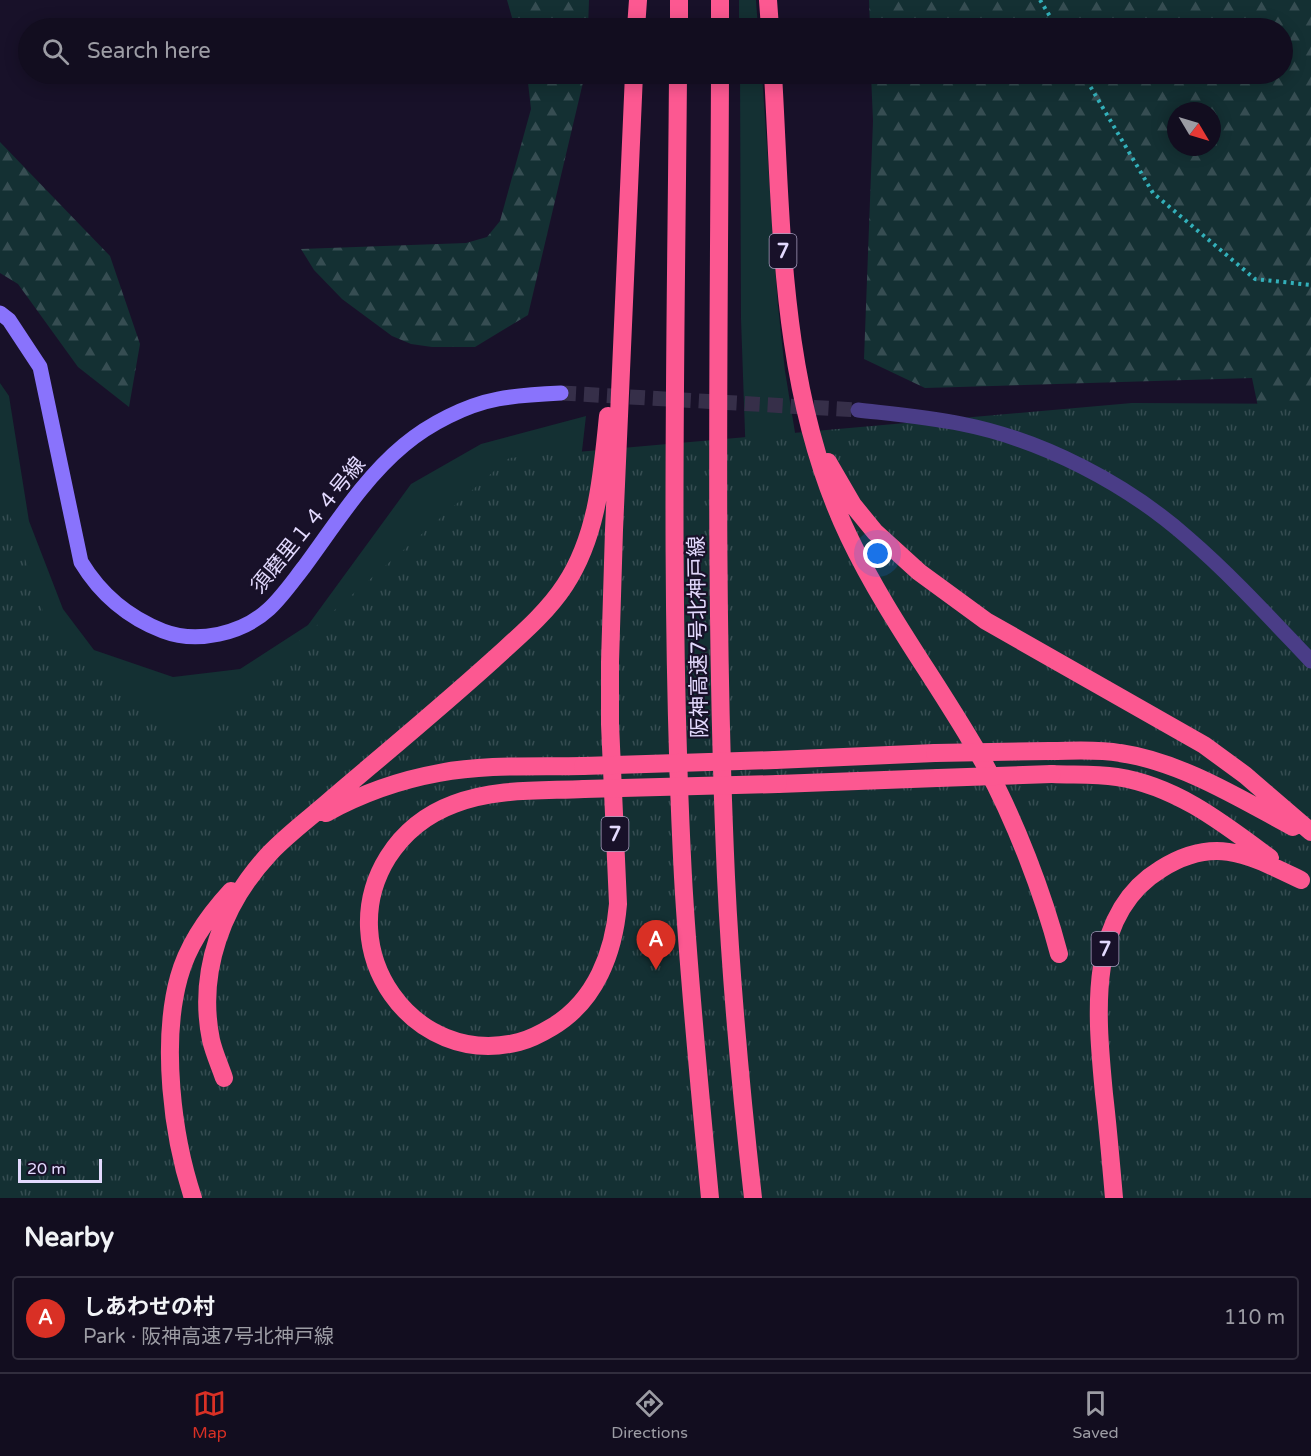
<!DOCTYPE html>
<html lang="en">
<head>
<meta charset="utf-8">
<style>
  body { margin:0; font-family:"Varela Round","Noto Sans JP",sans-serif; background:#1b1628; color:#f1f3f6 }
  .compass { position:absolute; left:1167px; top:102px; width:54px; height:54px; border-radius:50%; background:#120d1f; box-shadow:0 3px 15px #0003; rotate:128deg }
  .scale { position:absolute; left:18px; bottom:15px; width:84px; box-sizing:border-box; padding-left:6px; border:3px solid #e3dafe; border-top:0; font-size:16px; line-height:21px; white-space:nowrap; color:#e3dafe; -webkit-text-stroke:4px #181129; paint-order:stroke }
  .you { position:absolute; left:878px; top:554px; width:21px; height:21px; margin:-15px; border:4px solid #fff; border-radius:50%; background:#1a73e8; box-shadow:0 0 0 9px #1a73e833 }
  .badge { display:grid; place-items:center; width:39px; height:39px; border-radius:50%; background:#d93025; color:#fff; font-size:20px; font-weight:700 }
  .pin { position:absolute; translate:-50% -50px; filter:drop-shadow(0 2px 3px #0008) }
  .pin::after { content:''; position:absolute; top:32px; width:21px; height:18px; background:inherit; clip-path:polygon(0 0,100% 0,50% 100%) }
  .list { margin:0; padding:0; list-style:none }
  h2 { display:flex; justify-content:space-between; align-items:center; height:78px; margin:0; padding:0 24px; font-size:26px }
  h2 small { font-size:20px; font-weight:400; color:#9c9ca4 }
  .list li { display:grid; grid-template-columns:39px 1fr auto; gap:18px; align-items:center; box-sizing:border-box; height:84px; margin:0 12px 12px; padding:0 12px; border:2px solid #312d3d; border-radius:6px }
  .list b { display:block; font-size:22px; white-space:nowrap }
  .list p { margin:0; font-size:20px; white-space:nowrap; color:#9c9ca4 }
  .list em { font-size:20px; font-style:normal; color:#9c9ca4 }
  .icon { flex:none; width:33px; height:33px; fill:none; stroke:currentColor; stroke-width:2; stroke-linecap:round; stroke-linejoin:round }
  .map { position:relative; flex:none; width:1311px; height:1198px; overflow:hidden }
  .search { position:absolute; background:#120d1f; box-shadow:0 3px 15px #0003; left:18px; right:18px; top:18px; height:66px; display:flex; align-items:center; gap:15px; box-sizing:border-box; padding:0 21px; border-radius:33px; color:#9c9ca4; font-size:22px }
  .sheet { height:174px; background:#120d1f }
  nav { display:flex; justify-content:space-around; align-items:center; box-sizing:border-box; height:84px; border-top:2px solid #312d3d; background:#120d1f; font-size:16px; color:#9c9ca4 }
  nav a { display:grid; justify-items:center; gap:3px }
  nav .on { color:#d93025 }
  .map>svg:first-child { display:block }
  .grass { fill:#143033 }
  .forest { fill:url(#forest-firs); fill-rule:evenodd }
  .park { fill:url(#park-tufts) }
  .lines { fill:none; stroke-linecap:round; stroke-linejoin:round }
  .street-tunnel { stroke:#362f49; stroke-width:15; stroke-dasharray:15 8; stroke-linecap:butt }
  .path { stroke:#33b0ba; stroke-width:4; stroke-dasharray:3 4.5; stroke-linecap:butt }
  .street { stroke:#4a3d87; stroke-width:15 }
  .secondary { stroke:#8973fc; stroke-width:15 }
  .highway { stroke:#fc5891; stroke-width:18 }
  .highway-bridge { stroke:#fc5891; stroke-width:18 }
  .labels { text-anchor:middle; stroke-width:4.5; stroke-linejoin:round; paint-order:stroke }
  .shield { fill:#181129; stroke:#a69ebe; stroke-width:1.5 }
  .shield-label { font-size:20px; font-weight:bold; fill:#e3dafe }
  .street-label { font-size:21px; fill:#e3dafe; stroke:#181129 }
</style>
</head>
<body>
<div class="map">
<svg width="1311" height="1198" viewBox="0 0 1311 1198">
  <defs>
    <pattern id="forest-firs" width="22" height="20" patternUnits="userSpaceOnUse" patternTransform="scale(1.5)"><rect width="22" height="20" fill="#143033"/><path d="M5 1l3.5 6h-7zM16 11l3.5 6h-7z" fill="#364d52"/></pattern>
    <pattern id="park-tufts" width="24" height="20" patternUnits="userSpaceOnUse" patternTransform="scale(1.5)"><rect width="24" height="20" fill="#143033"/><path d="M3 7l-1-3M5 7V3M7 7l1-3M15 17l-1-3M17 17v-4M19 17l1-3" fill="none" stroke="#364d52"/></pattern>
  </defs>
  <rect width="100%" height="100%" fill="#181129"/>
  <path class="grass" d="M739,0H756L758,28H739Z
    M740,74H762L778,306L785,371L799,457L749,547L741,319Z
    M0,383L9,396L29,521L63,609L94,650L173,677L240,669L308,625L411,484L481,444L586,416L576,504L227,869L0,643Z"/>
  <path class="forest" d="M507,0H589L588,28H515Z
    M869,0H1311V590L1292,571L1252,378L925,388L864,359L873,121L871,74H1282V28H870ZM1176,111H1212V147H1176Z
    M527,74H585L528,315L475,347H432L411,344L392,336L342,299L314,270L301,249L466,243L487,237L500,221L531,109Z
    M0,142L110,256L140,344L129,407L78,367L18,284L0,273Z"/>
  <path class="park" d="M1132,403L1311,404V1198H0V487L48,625L182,743L509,458Z"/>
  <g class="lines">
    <path class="street-tunnel" d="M561,393L858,410"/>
    <path class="path" d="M1040,0L1057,28
      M1083,74L1153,193L1255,279L1311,285"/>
    <path class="street" d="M858,410C893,414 927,417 962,424C1043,440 1127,484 1188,538C1232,576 1271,619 1311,661"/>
    <path class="secondary" d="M0,313L9,320L40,367L81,562C101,595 127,617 163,631C197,644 242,634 269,609C282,597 293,581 304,567C335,525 364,478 404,445C429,424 466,405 498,399C519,395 540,394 561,393"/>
    <path class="highway" d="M768,0L770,28
      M636,28L638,0
      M679,28V0
      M720,28V0
      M678,74C676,341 669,609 683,877C689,984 700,1091 710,1198
      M720,74C719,341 714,609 726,877C731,984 741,1091 753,1198
      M773,74C782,229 780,393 849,537C887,617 942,688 985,765C1015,820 1043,893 1059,954
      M828,462L853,505L875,532L919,572L986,621L1204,745L1245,775L1311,832
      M1050,751C1073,751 1097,749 1120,753C1181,762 1239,798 1293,827
      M775,760L935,753
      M1052,774C1074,775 1095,774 1117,777C1176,786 1223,823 1270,858
      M778,784L938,778
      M584,789C541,791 495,788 454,804C427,814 404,832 388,857C330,950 413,1069 519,1042C531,1039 542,1033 552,1027C596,1001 614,952 618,904L610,724V662L614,530L634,74
      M326,813C361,794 400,780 439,773C486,764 536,767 583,766
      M224,1078C220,1066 214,1053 211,1040C197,971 223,903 270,853C290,832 314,815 335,796C388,751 441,707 493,660C518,637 546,614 565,585C598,535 602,474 608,416
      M193,1198C172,1135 161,1042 179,977C188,944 208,916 231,891
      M1114,1198C1111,1163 1108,1128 1104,1094C1097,1018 1085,915 1161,869C1215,835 1249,855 1301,880"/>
    <path class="highway-bridge" d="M935,753L1050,751
      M583,766L775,760
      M938,778L1052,774
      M584,789L778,784"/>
  </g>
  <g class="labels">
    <g class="shield">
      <rect x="769.5" y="234" width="27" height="34" rx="4.5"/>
      <rect x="601.5" y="817" width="27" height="34" rx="4.5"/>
      <rect x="1091.5" y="932" width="27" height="34" rx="4.5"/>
    </g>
    <g class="shield-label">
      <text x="783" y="258">7</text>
      <text x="615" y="841">7</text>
      <text x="1105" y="956">7</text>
    </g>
    <g class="street-label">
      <text transform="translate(308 525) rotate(-51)" y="7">須磨里１４４号線</text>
      <text transform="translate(698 637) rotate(-91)" y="7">阪神高速7号北神戸線</text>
    </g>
  </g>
</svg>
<svg class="compass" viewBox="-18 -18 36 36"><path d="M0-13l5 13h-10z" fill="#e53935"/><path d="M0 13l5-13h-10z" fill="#9c9ca4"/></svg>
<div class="scale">20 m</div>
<div class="you"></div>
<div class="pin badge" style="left:656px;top:970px">A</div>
<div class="search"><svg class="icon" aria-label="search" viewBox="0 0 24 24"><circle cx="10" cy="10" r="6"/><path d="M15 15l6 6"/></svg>Search here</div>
</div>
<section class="sheet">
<h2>Nearby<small></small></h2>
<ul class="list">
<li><span class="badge">A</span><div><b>しあわせの村</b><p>Park · 阪神高速7号北神戸線</p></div><em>110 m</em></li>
</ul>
</section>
<nav>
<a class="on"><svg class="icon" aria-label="map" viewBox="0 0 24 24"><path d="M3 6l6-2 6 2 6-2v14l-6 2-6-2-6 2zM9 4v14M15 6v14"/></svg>Map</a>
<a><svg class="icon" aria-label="directions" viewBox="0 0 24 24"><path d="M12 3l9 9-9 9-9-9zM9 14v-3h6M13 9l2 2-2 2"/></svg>Directions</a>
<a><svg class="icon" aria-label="saved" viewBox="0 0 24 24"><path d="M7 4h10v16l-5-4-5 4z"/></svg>Saved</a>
</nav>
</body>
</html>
